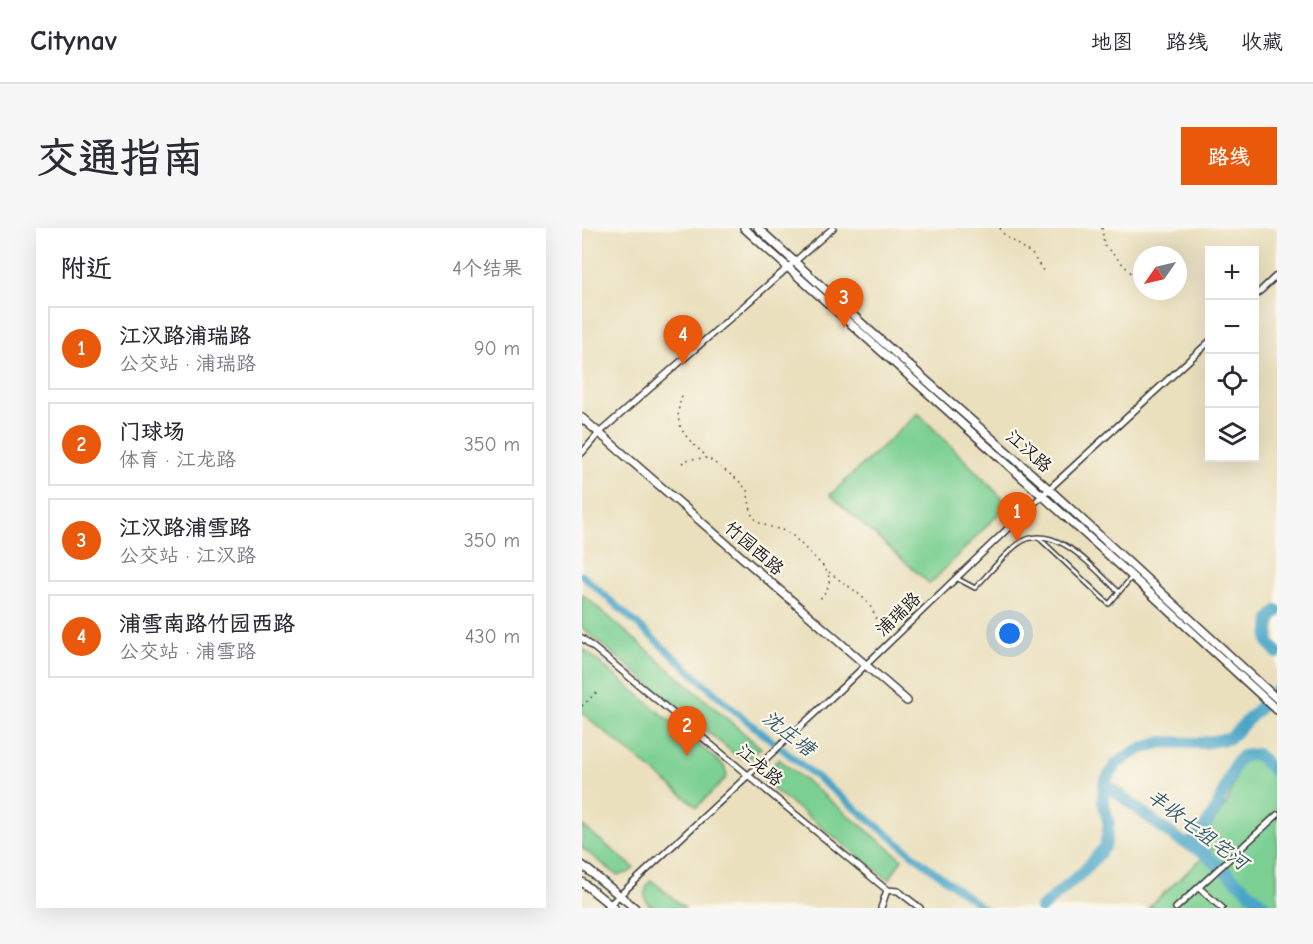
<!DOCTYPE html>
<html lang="zh">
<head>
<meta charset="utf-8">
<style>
  body { margin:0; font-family:"Comic Neue","LXGW WenKai TC",sans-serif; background:#f7f7f7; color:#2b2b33 }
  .controls { position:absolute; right:18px; top:18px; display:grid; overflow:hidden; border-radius:0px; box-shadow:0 6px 24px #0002 }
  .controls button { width:54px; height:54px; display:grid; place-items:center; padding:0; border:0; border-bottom:2px solid #e1e1e2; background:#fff; color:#2b2b33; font:30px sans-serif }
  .compass { position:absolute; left:551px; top:18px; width:54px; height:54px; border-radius:50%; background:#fff; box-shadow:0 6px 24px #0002; rotate:236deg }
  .you { position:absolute; left:428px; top:406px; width:21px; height:21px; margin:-15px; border:4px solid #fff; border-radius:50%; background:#1a73e8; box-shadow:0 0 0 9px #1a73e833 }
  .badge { display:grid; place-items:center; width:39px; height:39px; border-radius:50%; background:#ea580c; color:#fff; font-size:20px; font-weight:700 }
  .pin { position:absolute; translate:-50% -50px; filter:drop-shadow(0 2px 3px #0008) }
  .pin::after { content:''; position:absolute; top:32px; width:21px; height:18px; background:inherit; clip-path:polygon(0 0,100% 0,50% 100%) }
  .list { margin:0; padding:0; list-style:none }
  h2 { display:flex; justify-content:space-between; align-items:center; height:78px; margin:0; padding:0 24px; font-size:26px }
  h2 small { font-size:20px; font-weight:400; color:#7c7c81 }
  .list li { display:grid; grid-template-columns:39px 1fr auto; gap:18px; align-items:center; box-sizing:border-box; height:84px; margin:0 12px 12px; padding:0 12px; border:2px solid #e1e1e2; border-radius:0px }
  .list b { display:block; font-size:22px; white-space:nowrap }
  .list p { margin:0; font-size:20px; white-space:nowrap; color:#7c7c81 }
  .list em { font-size:20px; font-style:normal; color:#7c7c81 }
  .icon { flex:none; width:33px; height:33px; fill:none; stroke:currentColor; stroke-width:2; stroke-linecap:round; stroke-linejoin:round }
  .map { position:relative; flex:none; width:695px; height:680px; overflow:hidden; border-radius:0px }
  header { display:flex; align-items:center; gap:36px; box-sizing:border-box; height:84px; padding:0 30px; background:#fff; border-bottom:2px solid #e1e1e2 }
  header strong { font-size:28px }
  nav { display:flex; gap:33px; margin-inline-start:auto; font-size:21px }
  .intro { display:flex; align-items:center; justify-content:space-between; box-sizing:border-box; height:144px; padding:0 36px }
  h1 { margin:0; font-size:42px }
  .button { padding:15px 27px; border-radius:0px; background:#ea580c; color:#fff; font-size:21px; font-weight:700 }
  main { display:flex; gap:36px; padding:0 36px }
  aside { flex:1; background:#fff; border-radius:0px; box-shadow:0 6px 24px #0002 }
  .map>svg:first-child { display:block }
  .green { fill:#7bd093; stroke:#4c7658; stroke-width:1.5 }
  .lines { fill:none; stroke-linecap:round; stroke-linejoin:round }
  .canal { stroke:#48a5c7; stroke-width:7 }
  .river { stroke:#48a5c7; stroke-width:12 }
  .service-casing { stroke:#3b3934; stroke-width:6 }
  .minor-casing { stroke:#3b3934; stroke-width:8 }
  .tertiary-casing { stroke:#3b3934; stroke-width:10 }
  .path { stroke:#3b3934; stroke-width:1.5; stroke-dasharray:1.5 4.5; stroke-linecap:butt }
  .service { stroke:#fff; stroke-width:3 }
  .minor { stroke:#fff; stroke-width:5 }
  .tertiary { stroke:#fff; stroke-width:7 }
  .labels { text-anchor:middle; stroke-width:4.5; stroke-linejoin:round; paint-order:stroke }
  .street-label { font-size:18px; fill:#1c1c1c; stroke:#fbf7ec }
  .water-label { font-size:20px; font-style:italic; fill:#305a69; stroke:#fbf7ec }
</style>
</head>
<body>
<header>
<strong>Citynav</strong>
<nav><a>地图</a><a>路线</a><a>收藏</a></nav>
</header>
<div class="intro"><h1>交通指南</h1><a class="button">路线</a></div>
<main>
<aside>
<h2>附近<small>4个结果</small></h2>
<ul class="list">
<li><span class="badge">1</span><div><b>江汉路浦瑞路</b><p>公交站 · 浦瑞路</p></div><em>90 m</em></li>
<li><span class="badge">2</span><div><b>门球场</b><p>体育 · 江龙路</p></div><em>350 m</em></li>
<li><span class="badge">3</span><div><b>江汉路浦雪路</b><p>公交站 · 江汉路</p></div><em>350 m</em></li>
<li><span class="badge">4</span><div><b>浦雪南路竹园西路</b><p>公交站 · 浦雪路</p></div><em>430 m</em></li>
</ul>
</aside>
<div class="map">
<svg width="695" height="680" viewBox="0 0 695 680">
  <rect width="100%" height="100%" fill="#fbf7ec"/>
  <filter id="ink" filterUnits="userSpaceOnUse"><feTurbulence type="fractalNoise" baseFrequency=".0167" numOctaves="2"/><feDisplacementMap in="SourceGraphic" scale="12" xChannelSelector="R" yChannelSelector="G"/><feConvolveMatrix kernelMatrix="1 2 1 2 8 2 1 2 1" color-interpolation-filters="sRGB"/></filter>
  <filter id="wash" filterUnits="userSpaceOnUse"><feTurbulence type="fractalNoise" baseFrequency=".008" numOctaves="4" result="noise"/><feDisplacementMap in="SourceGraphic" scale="24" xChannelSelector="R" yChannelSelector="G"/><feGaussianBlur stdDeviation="1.35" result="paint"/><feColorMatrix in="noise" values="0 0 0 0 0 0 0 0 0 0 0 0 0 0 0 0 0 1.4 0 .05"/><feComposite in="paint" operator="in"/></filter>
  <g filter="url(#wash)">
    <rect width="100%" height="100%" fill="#eae0be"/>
    <path class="green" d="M336,185L426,276L348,356L248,267Z
      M0,366L179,520L166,532L155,528L0,400Z
      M0,420L142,538L145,548L143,551L115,579L0,485Z
      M670,530L680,536L695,553V680H566L630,621L620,611L646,573L658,534Z
      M197,531L320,631L307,652L186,557L182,551V546Z
      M0,597L52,640L46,645L35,647L0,620Z
      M69,652L103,680C95,680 81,680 73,680C59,675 62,660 69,652Z"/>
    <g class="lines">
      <path class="canal" d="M0,347L153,483L335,630L401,680"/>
      <path class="river" d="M695,383L688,391L686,414L695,425
        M522,555L595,611L619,623L686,680
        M607,617L621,602L635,579L653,536L660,528L675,526L695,546
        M459,680L502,643L523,619L527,597L521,573L522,555L534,536L555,522L581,514L621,515L648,510L695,462"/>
    </g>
  </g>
  <g filter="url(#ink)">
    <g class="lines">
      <defs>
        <path id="service" d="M458,311L527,376L549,350
          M374,350L393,360C407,346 420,328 436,316C471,290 513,342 537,364"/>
        <path id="minor" d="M672,69L695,47
          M0,225L17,205L251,0
          M0,410L305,662L316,663L338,680
          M617,660L640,680
          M24,680L265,455L467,261L628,113
          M299,680L305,662
          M594,680L695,587"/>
        <path id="tertiary" d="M162,0L542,341L695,482
          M176,0L286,101L467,261L695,471
          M0,190L325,473
          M0,637L53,680
          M0,654L32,680"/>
      </defs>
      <use href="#service" class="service-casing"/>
      <use href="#minor" class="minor-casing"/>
      <use href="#tertiary" class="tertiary-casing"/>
      <path class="path" d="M418,0L423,8L450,26L462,44
        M520,0L522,17L560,56
        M100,168C89,199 104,209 125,229
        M100,235L107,231L126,230L156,252L165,262L170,288L179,296L203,303L211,308L242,339C252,353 246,362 236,373
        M247,344C268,361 292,370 296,399
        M0,478L17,462"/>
      <use href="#service" class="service"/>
      <use href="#minor" class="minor"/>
      <use href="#tertiary" class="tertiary"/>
    </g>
  </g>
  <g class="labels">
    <g class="street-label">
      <text transform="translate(447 223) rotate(41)" y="6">江汉路</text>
      <text transform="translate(172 320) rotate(41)" y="6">竹园西路</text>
      <text transform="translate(316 386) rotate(-44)" y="6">浦瑞路</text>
      <text transform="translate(178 537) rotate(40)" y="6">江龙路</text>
    </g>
    <g class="water-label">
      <text transform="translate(207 505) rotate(38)" y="7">沈庄塘</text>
      <text transform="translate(616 601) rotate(37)" y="7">丰收七组宅河</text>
    </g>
  </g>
</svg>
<div class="controls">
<button>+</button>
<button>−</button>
<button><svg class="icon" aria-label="locate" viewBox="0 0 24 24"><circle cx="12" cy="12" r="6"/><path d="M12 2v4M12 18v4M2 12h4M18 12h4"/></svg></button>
<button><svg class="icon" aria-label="layers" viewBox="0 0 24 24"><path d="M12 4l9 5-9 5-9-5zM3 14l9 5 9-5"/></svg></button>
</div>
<svg class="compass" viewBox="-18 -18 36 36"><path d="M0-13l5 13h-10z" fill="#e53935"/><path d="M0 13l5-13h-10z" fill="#7c7c81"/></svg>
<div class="you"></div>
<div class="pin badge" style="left:435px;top:314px">1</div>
<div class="pin badge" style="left:105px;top:528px">2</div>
<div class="pin badge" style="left:262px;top:100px">3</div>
<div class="pin badge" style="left:101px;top:137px">4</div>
</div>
</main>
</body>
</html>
